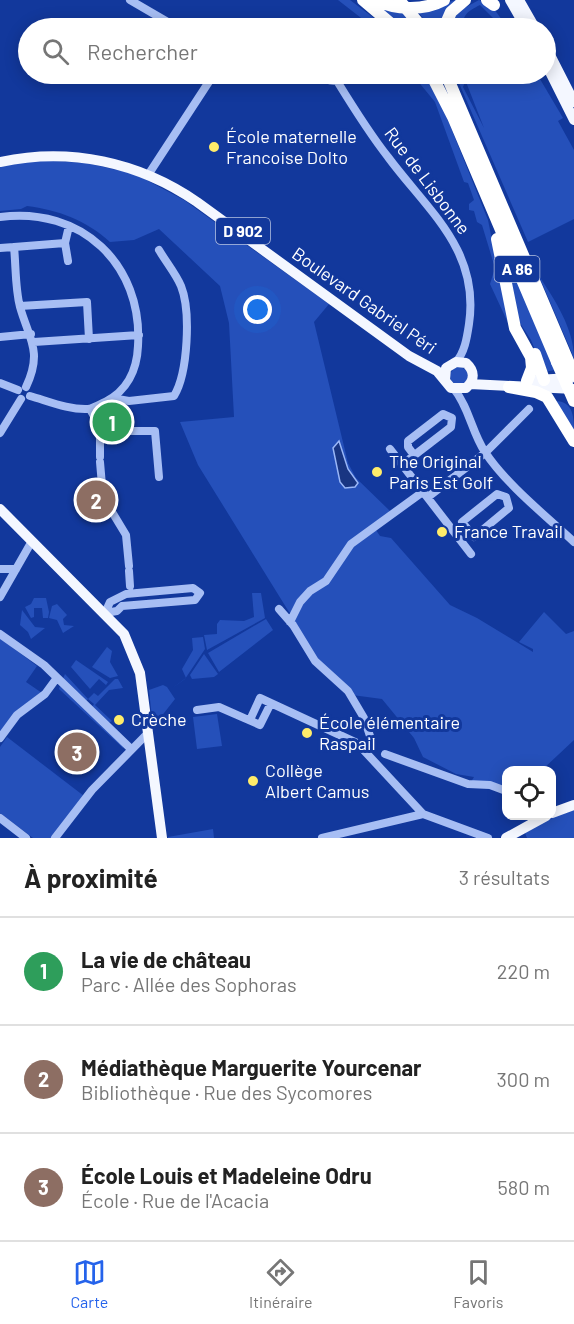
<!DOCTYPE html>
<html lang="fr">
<meta charset="utf-8">
<style>
body{margin:0;font-family:Barlow,sans-serif;background:#f6f6f6;color:#222}
.controls{position:absolute;right:18px;bottom:18px;display:grid;overflow:hidden;border-radius:12px;box-shadow:0 3px 15px #0003}
.controls button{width:54px;height:54px;display:grid;place-items:center;padding:0;border:0;border-bottom:2px solid #e0e0e0;background:#fff;color:#222;font:30px sans-serif}
.you{position:absolute;left:258px;top:310px;width:21px;height:21px;margin:-15px;border:4px solid #fff;border-radius:50%;background:#1a73e8;box-shadow:0 0 0 9px #1a73e833}
.badge{display:grid;place-items:center;width:39px;height:39px;border-radius:50%;background:#2563eb;color:#fff;font-size:20px;font-weight:700}
.pin{position:absolute;translate:-50% -50%;border:3px solid #fff;box-shadow:0 2px 6px #0006}
.list{margin:0;padding:0;list-style:none}
h2{display:flex;justify-content:space-between;align-items:center;height:78px;margin:0;padding:0 24px;font-size:26px}
h2 small{font-size:20px;font-weight:400;color:#767676}
.list li{display:grid;grid-template-columns:39px 1fr auto;gap:18px;align-items:center;box-sizing:border-box;height:108px;padding:0 24px;border-top:2px solid #e0e0e0}
.list b{display:block;font-size:22px;white-space:nowrap}
.list p{margin:0;font-size:20px;white-space:nowrap;color:#767676}
.list em{font-size:20px;font-style:normal;color:#767676}
.icon{flex:none;width:33px;height:33px;fill:none;stroke:currentColor;stroke-width:2;stroke-linecap:round;stroke-linejoin:round}
.map{position:relative;flex:none;width:574px;height:838px;overflow:hidden}
.search{position:absolute;background:#fff;box-shadow:0 3px 15px #0003;left:18px;right:18px;top:18px;height:66px;display:flex;align-items:center;gap:15px;box-sizing:border-box;padding:0 21px;border-radius:33px;color:#767676;font-size:22px}
.sheet{height:402px;background:#fff}
nav{display:flex;justify-content:space-around;align-items:center;box-sizing:border-box;height:84px;border-top:2px solid #e0e0e0;background:#fff;font-size:16px;color:#767676}
nav a{display:grid;justify-items:center;gap:3px}
nav .on{color:#2563eb}
.map>svg:first-child{display:block}
.green{fill:#2550ba;fill-rule:evenodd}
.water{fill:#193582;stroke:#99b6f7;stroke-width:1.5}
.lines{fill:none;stroke-linecap:round;stroke-linejoin:round}
.minor{stroke:#a7bef4;stroke-width:8}
.major{stroke:#f4f7ff;stroke-width:10}
.highway{stroke:#fff;stroke-width:12}
.highway-bridge{stroke:#fff;stroke-width:12}
.poi-dot{fill:#ffec6a;stroke:#12389c;stroke-width:2}
.labels{text-anchor:middle;stroke-width:6;stroke-linejoin:round;paint-order:stroke}
.shield{fill:#12389c;stroke:#b8c3e1;stroke-width:1.5}
.shield-label{font-size:16px;font-weight:bold;fill:#fff}
.poi-label{font-size:18px;fill:#fff;stroke:#12389c;text-anchor:start}
.street-label{font-size:18px;fill:#fff;stroke:#12389c}
</style>
<div class="map">
<svg width="574" height="838" viewBox="0 0 574 838">
<rect width="100%" height="100%" fill="#12389c"/>
<path class="green" d="M338,0H350L387,28H374Z
M456,0L441,28H429L418,11Z
M479,0L492,6L502,20L501,26L480,5C468,11 463,14 462,28H448L457,12Z
M376,6L403,12L417,28H401Z
M412,74H426L439,98L488,220L509,325L490,284L495,268L482,225L477,222L474,211L469,210V204L474,200L468,183L464,182L435,102Z
M455,74H537L563,118L558,121L574,150V219L528,242ZM465,82H466L484,128L463,87Z
M37,160L86,163L135,174L184,200L329,304L314,322L348,463L356,478L390,511L374,527L380,536L391,538L450,605L477,618L533,652V649L519,642L544,612L566,634L574,631V740L542,770H506V789L471,782L474,777L456,774L423,757L414,738L382,699L352,695L324,669L294,622V615L289,612L198,465L180,422L234,417L229,323L220,286L159,229L134,240L110,242C86,220 58,210 27,206L21,209L0,211V166Z
M504,249L555,370L544,372L531,340L518,320Z
M539,276C555,300 574,329 574,358Z
M450 376a9 9 0 1 1 18 0a9 9 0 1 1-18 0Z
M555,401C574,401 574,418 574,434Z
M252,593H261L265,618L207,650L204,635L217,634V624L220,620L244,621L254,617Z
M34,598H46L49,612L48,618H43L42,608H34V617L31,618L25,607L31,604Z
M57,604L67,615L63,619L64,625L74,626L63,633L57,620L49,618L52,606Z
M22,610L35,627L45,628L31,639L28,632L20,625Z
M266,619L273,630L219,672L208,653Z
M203,637L205,649L185,679L171,689L186,678L182,669L193,650L192,638Z
M0,638L37,666L26,682L42,693L0,735Z
M107,647L112,651L110,662L118,676L110,678L92,667Z
M204,654L218,674L214,677L192,679L190,675Z
M76,660L108,682L106,685L99,679L90,689L71,667Z
M65,674L88,699L94,693L98,696L115,679H118L123,688L109,690L95,705L112,721L107,724L91,708L94,704L88,699L85,702L62,681Z
M163,685L167,687L175,699L153,727L149,690Z
M60,686L123,743V748L59,689Z
M217,714L222,746L197,749L193,717Z
M7,737L84,796L52,838H33L0,813V747Z
M574,805V838H527L525,833L546,816Z
M213,829L214,838H168V837Z"/>
<path class="water" d="M339,441L348,469L358,483L355,487L345,488L340,482L333,448Z"/>
<g class="lines">
<path class="minor" d="M130,0L178,28
M320,74C328,83 339,83 346,74
M337,81C353,107 369,133 388,157C428,211 480,250 469,324C467,337 465,352 456,362
M150,172L214,74
M0,217C81,206 143,264 138,346C137,370 127,391 105,402C100,404 94,408 88,409C69,410 48,401 30,396
M65,243L68,261
M0,248L14,247
M20,306L87,302L89,339
M0,337L31,334
M34,342L139,335
M0,383L18,390
M26,387C43,351 29,339 20,307C15,288 16,266 14,247L65,243L69,226
M454,389C469,407 472,433 485,452C505,483 546,516 574,542
M112,398L129,401L174,396C188,373 191,311 181,286C176,274 166,262 159,250
M90,409L100,427L106,431H155L159,477
M0,433L21,399
M390,449L471,554
M100,457V427
M100,462L103,497L126,535L129,566
M403,464L451,427L452,418L443,414L408,441V447L414,455
M497,494L506,497L509,508L474,537L462,522Z
M428,497L485,453L529,409
M0,569H16
M129,571L130,586
M193,588L200,593L195,600L122,606L117,611L105,613L110,602L126,594Z
M0,597L32,541
M279,609L293,625L315,661L348,691L364,718L372,742L366,752
M290,622L300,602L310,591L326,581L351,544L424,491
M0,634L44,665L131,749
M197,710L219,707L260,725L271,703
M250,720L260,698L357,743L423,814L488,838
M0,738L17,715L45,694L56,679
M385,754L468,784L490,785L506,791
M0,818L26,838
M55,838L92,790L148,733
M322,838L423,814"/>
<path class="major" d="M510,0L526,28
M519,0L535,28
M546,47L574,102
M546,64L574,120
M0,162C70,147 139,162 197,202L409,356L437,371L451,388H466C475,380 475,371 466,363L456,362L446,368L445,380
M536,380L571,378
M470,384L574,389
M0,509L124,634L140,673L162,838
M552,813L574,805
M506,838L546,816"/>
<path class="highway" d="M363,0L396,28
M375,0C395,10 424,11 444,0
M487,0L494,5
M444,28L451,12L465,0
M431,74L453,117L557,362
M446,74L574,375
M497,239L515,328L531,357L532,368L527,381
M535,354L544,380
M509,387L536,392L547,397L574,441"/>
<path class="highway-bridge" d="M399,0L420,25
M557,362L574,401"/>
</g>
<g class="poi-dot">
<circle cx="214" cy="147" r="6"/>
<circle cx="377" cy="472" r="6"/>
<circle cx="442" cy="532" r="6"/>
<circle cx="119" cy="720" r="6"/>
<circle cx="307" cy="733" r="6"/>
<circle cx="253" cy="781" r="6"/>
</g>
<g class="labels">
<g class="shield">
<rect x="216" y="218" width="54" height="26" rx="4.5"/>
<rect x="494.5" y="256" width="45" height="26" rx="4.5"/>
</g>
<g class="shield-label">
<text x="243" y="237">D 902</text>
<text x="517" y="275">A 86</text>
</g>
<g class="poi-label">
<text x="226" y="143">École maternelle<tspan x="226" dy="21">Francoise Dolto</tspan></text>
<text x="389" y="468">The Original<tspan x="389" dy="21">Paris Est Golf</tspan></text>
<text x="454" y="538">France Travail</text>
<text x="131" y="726">Crèche</text>
<text x="319" y="729">École élémentaire<tspan x="319" dy="21">Raspail</tspan></text>
<text x="265" y="777">Collège<tspan x="265" dy="21">Albert Camus</tspan></text>
</g>
<g class="street-label">
<text transform="translate(427 181) rotate(53)" y="6">Rue de Lisbonne</text>
<text transform="translate(364 301) rotate(35)" y="6">Boulevard Gabriel Péri</text>
</g>
</g>
</svg>
<div class="controls">
<button><svg class="icon" aria-label="locate" viewBox="0 0 24 24"><circle cx="12" cy="12" r="6"/><path d="M12 2v4M12 18v4M2 12h4M18 12h4"/></svg></button>
</div>
<div class="you"></div>
<div class="pin badge" style="left:112px;top:422px;background:#2e9e5b">1</div>
<div class="pin badge" style="left:96px;top:500px;background:#8d6e63">2</div>
<div class="pin badge" style="left:77px;top:752px;background:#8d6e63">3</div>
<div class="search"><svg class="icon" aria-label="search" viewBox="0 0 24 24"><circle cx="10" cy="10" r="6"/><path d="M15 15l6 6"/></svg>Rechercher</div>
</div>
<section class="sheet">
<h2>À proximité<small>3 résultats</small></h2>
<ul class="list">
<li><span class="badge" style="background:#2e9e5b">1</span><div><b>La vie de château</b><p>Parc · Allée des Sophoras</p></div><em>220 m</em></li>
<li><span class="badge" style="background:#8d6e63">2</span><div><b>Médiathèque Marguerite Yourcenar</b><p>Bibliothèque · Rue des Sycomores</p></div><em>300 m</em></li>
<li><span class="badge" style="background:#8d6e63">3</span><div><b>École Louis et Madeleine Odru</b><p>École · Rue de l'Acacia</p></div><em>580 m</em></li>
</ul>
</section>
<nav>
<a class="on"><svg class="icon" aria-label="map" viewBox="0 0 24 24"><path d="M3 6l6-2 6 2 6-2v14l-6 2-6-2-6 2zM9 4v14M15 6v14"/></svg>Carte</a>
<a><svg class="icon" aria-label="directions" viewBox="0 0 24 24"><path d="M12 3l9 9-9 9-9-9zM9 14v-3h6M13 9l2 2-2 2"/></svg>Itinéraire</a>
<a><svg class="icon" aria-label="saved" viewBox="0 0 24 24"><path d="M7 4h10v16l-5-4-5 4z"/></svg>Favoris</a>
</nav>
